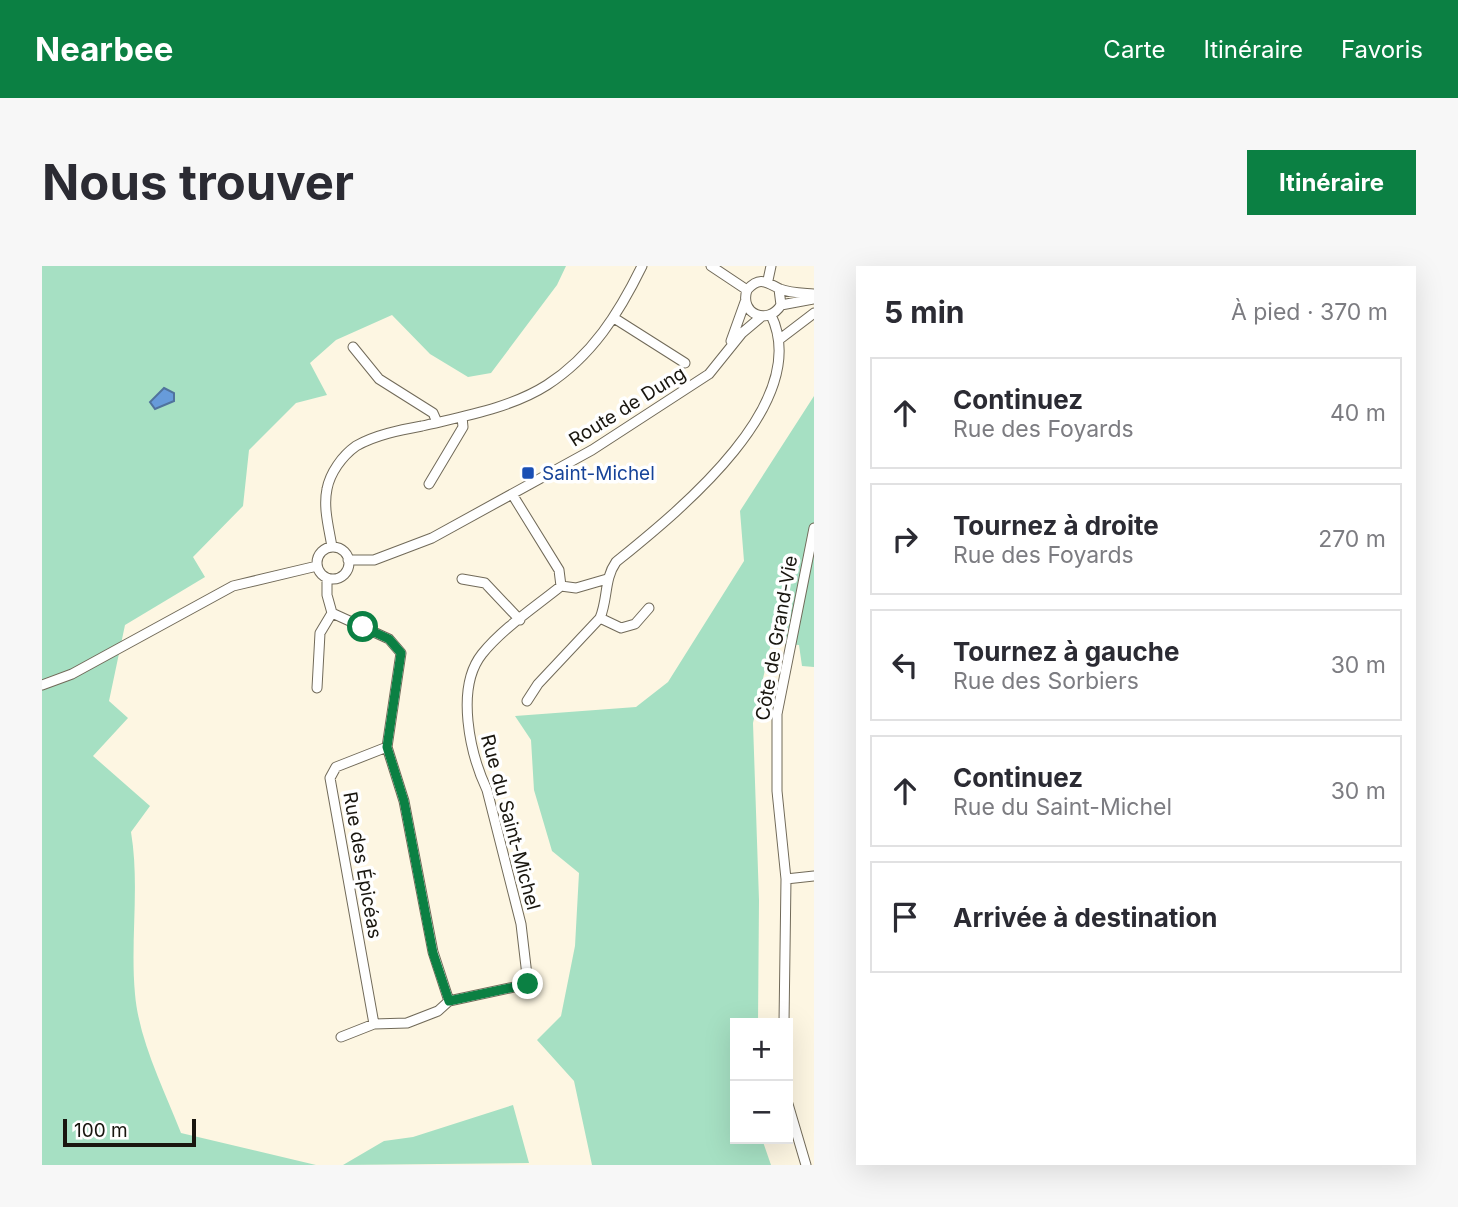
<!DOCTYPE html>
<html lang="fr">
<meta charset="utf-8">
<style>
body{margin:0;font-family:Inter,sans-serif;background:#f7f7f7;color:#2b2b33}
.controls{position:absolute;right:21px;bottom:21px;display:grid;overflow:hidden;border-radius:0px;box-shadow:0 7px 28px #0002}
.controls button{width:63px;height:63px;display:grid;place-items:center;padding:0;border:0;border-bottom:2px solid #e1e1e2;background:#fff;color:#2b2b33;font:35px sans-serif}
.scale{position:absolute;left:21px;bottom:18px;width:133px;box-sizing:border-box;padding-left:7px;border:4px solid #19160f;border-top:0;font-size:19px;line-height:24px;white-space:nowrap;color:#19160f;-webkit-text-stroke:5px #fff;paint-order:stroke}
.stop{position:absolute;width:21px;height:21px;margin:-16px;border:5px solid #0b8043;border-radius:50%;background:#fff}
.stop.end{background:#0b8043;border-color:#fff;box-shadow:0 2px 7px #0008}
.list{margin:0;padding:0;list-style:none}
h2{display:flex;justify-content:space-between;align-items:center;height:91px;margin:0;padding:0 28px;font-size:30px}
h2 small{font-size:23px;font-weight:400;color:#7c7c81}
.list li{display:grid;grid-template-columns:46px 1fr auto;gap:21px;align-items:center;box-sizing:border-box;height:112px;margin:0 14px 14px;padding:0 14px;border:2px solid #e1e1e2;border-radius:0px}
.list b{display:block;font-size:26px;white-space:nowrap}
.list p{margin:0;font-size:23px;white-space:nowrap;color:#7c7c81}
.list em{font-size:23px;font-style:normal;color:#7c7c81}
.icon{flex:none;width:38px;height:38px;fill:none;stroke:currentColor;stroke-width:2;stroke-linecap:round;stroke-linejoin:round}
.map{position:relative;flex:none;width:772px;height:899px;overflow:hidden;border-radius:0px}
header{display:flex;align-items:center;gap:42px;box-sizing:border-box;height:98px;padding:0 35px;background:#0b8043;color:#fff}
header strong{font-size:33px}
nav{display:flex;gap:38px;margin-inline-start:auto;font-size:24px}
.intro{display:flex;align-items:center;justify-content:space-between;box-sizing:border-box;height:168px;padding:0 42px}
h1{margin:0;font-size:49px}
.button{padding:18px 32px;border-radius:0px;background:#0b8043;color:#fff;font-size:24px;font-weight:700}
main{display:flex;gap:42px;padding:0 42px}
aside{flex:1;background:#fff;border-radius:0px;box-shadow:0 7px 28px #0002}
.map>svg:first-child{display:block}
.green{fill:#a6e0c3}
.water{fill:#679bda;stroke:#50739d;stroke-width:2}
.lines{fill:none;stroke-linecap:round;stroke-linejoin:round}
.minor-casing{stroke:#716a59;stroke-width:11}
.minor{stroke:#fff;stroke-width:9}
.route{stroke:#0b8043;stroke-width:9}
.transit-dot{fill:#1a4fb4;stroke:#fff;stroke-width:2.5}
.labels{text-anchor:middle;stroke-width:7;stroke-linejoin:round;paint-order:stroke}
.street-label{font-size:19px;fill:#19160f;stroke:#fff}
.transit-label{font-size:19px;fill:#164399;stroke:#fff;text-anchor:start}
</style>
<header>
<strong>Nearbee</strong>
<nav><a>Carte</a><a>Itinéraire</a><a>Favoris</a></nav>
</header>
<div class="intro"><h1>Nous trouver</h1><a class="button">Itinéraire</a></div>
<main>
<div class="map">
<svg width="772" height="899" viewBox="0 0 772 899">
<rect width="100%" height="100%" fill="#fdf6e2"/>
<path class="green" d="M0,0H524L515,19L449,107L426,111L388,88L350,49L294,74L268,97L285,129L254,137L207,184L201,240L151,291L163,311L83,359L67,435L86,452L51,490L108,540L89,566C98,620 88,674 93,728C97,775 122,823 139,867L274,899H0Z
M772,130V401L760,400L757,379L729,377L711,457L717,634L716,757H693V873H720L729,899H550L532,815L495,774L519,750L533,680L537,607L510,585L492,524L489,474L473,450L594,441L626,416L702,295L698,245Z
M471,839L487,897L301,899L342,875L371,871Z"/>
<path class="water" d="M122,122L132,127V135L113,143L108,136Z"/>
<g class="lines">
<defs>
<path id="minor" d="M669,0L705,24
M726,14L729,0
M737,23L739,39C726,60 697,48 705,24C718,9 725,17 738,23C748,27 761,27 772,28
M739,39L772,33
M572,52L643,97
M738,73L772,47
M689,75L703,36
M311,81L337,113L391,147L395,156
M387,218L421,161L420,151
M470,228L517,304L519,320
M290,281C287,262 281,242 285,223C288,207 300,190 314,180C333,169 358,164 380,160C422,150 469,142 505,119C550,90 577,47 600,0
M275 297a16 16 0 1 1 32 0a16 16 0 1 1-32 0Z
M306,294H332L390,272L550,184L667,108L700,67L719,51
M285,312V329L290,347L347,373L359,387L345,481L362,535L391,686L407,735
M420,313L443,317L478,354
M558,352L579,362L593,358L607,342
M0,419L30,408L191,320L275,300
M275,422L278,367L290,347
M485,435L496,418L558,352C566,333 562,313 574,296C633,248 772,138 729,49
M744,613L772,610
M742,757L744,613L735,525V448L772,262
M332,758L288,512L294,501L345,481
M299,771L332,758L365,757L396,745L407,735L486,718L479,658L445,524C428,488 413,422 440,388C461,362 493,341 519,320L534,322L565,313
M746,838L764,899"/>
</defs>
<use href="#minor" class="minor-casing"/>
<use href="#minor" class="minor"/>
</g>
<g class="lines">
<path class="route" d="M321,361L347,373L359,387L345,481L362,535L391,687L407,735L486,718"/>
</g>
<rect class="transit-dot" x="479" y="200" width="14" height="14" rx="3.5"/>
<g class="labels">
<g class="street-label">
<text transform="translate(585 140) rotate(-32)" y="7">Route de Dung</text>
<text transform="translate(734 372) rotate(-80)" y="7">Côte de Grand-Vie</text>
<text transform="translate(469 556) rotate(75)" y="7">Rue du Saint-Michel</text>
<text transform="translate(321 599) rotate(80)" y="7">Rue des Épicéas</text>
</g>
<g class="transit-label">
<text x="500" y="214">Saint-Michel</text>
</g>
</g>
</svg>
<div class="controls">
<button>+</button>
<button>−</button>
</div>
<div class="scale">100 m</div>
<div class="stop" style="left:321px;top:361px"></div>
<div class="stop end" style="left:486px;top:718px"></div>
</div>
<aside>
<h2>5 min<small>À pied · 370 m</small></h2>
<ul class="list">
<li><svg class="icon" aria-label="ahead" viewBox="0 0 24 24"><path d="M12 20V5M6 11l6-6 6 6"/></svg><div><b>Continuez</b><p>Rue des Foyards</p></div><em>40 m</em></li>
<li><svg class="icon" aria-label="right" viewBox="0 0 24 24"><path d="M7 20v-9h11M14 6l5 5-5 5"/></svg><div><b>Tournez à droite</b><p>Rue des Foyards</p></div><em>270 m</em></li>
<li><svg class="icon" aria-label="left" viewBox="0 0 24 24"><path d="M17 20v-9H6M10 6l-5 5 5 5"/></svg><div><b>Tournez à gauche</b><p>Rue des Sorbiers</p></div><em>30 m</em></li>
<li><svg class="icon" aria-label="ahead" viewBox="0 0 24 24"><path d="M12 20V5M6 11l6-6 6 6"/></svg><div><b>Continuez</b><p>Rue du Saint-Michel</p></div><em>30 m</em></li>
<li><svg class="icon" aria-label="arrive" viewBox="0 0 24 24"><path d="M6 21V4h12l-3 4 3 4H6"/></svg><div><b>Arrivée à destination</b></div></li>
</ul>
</aside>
</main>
